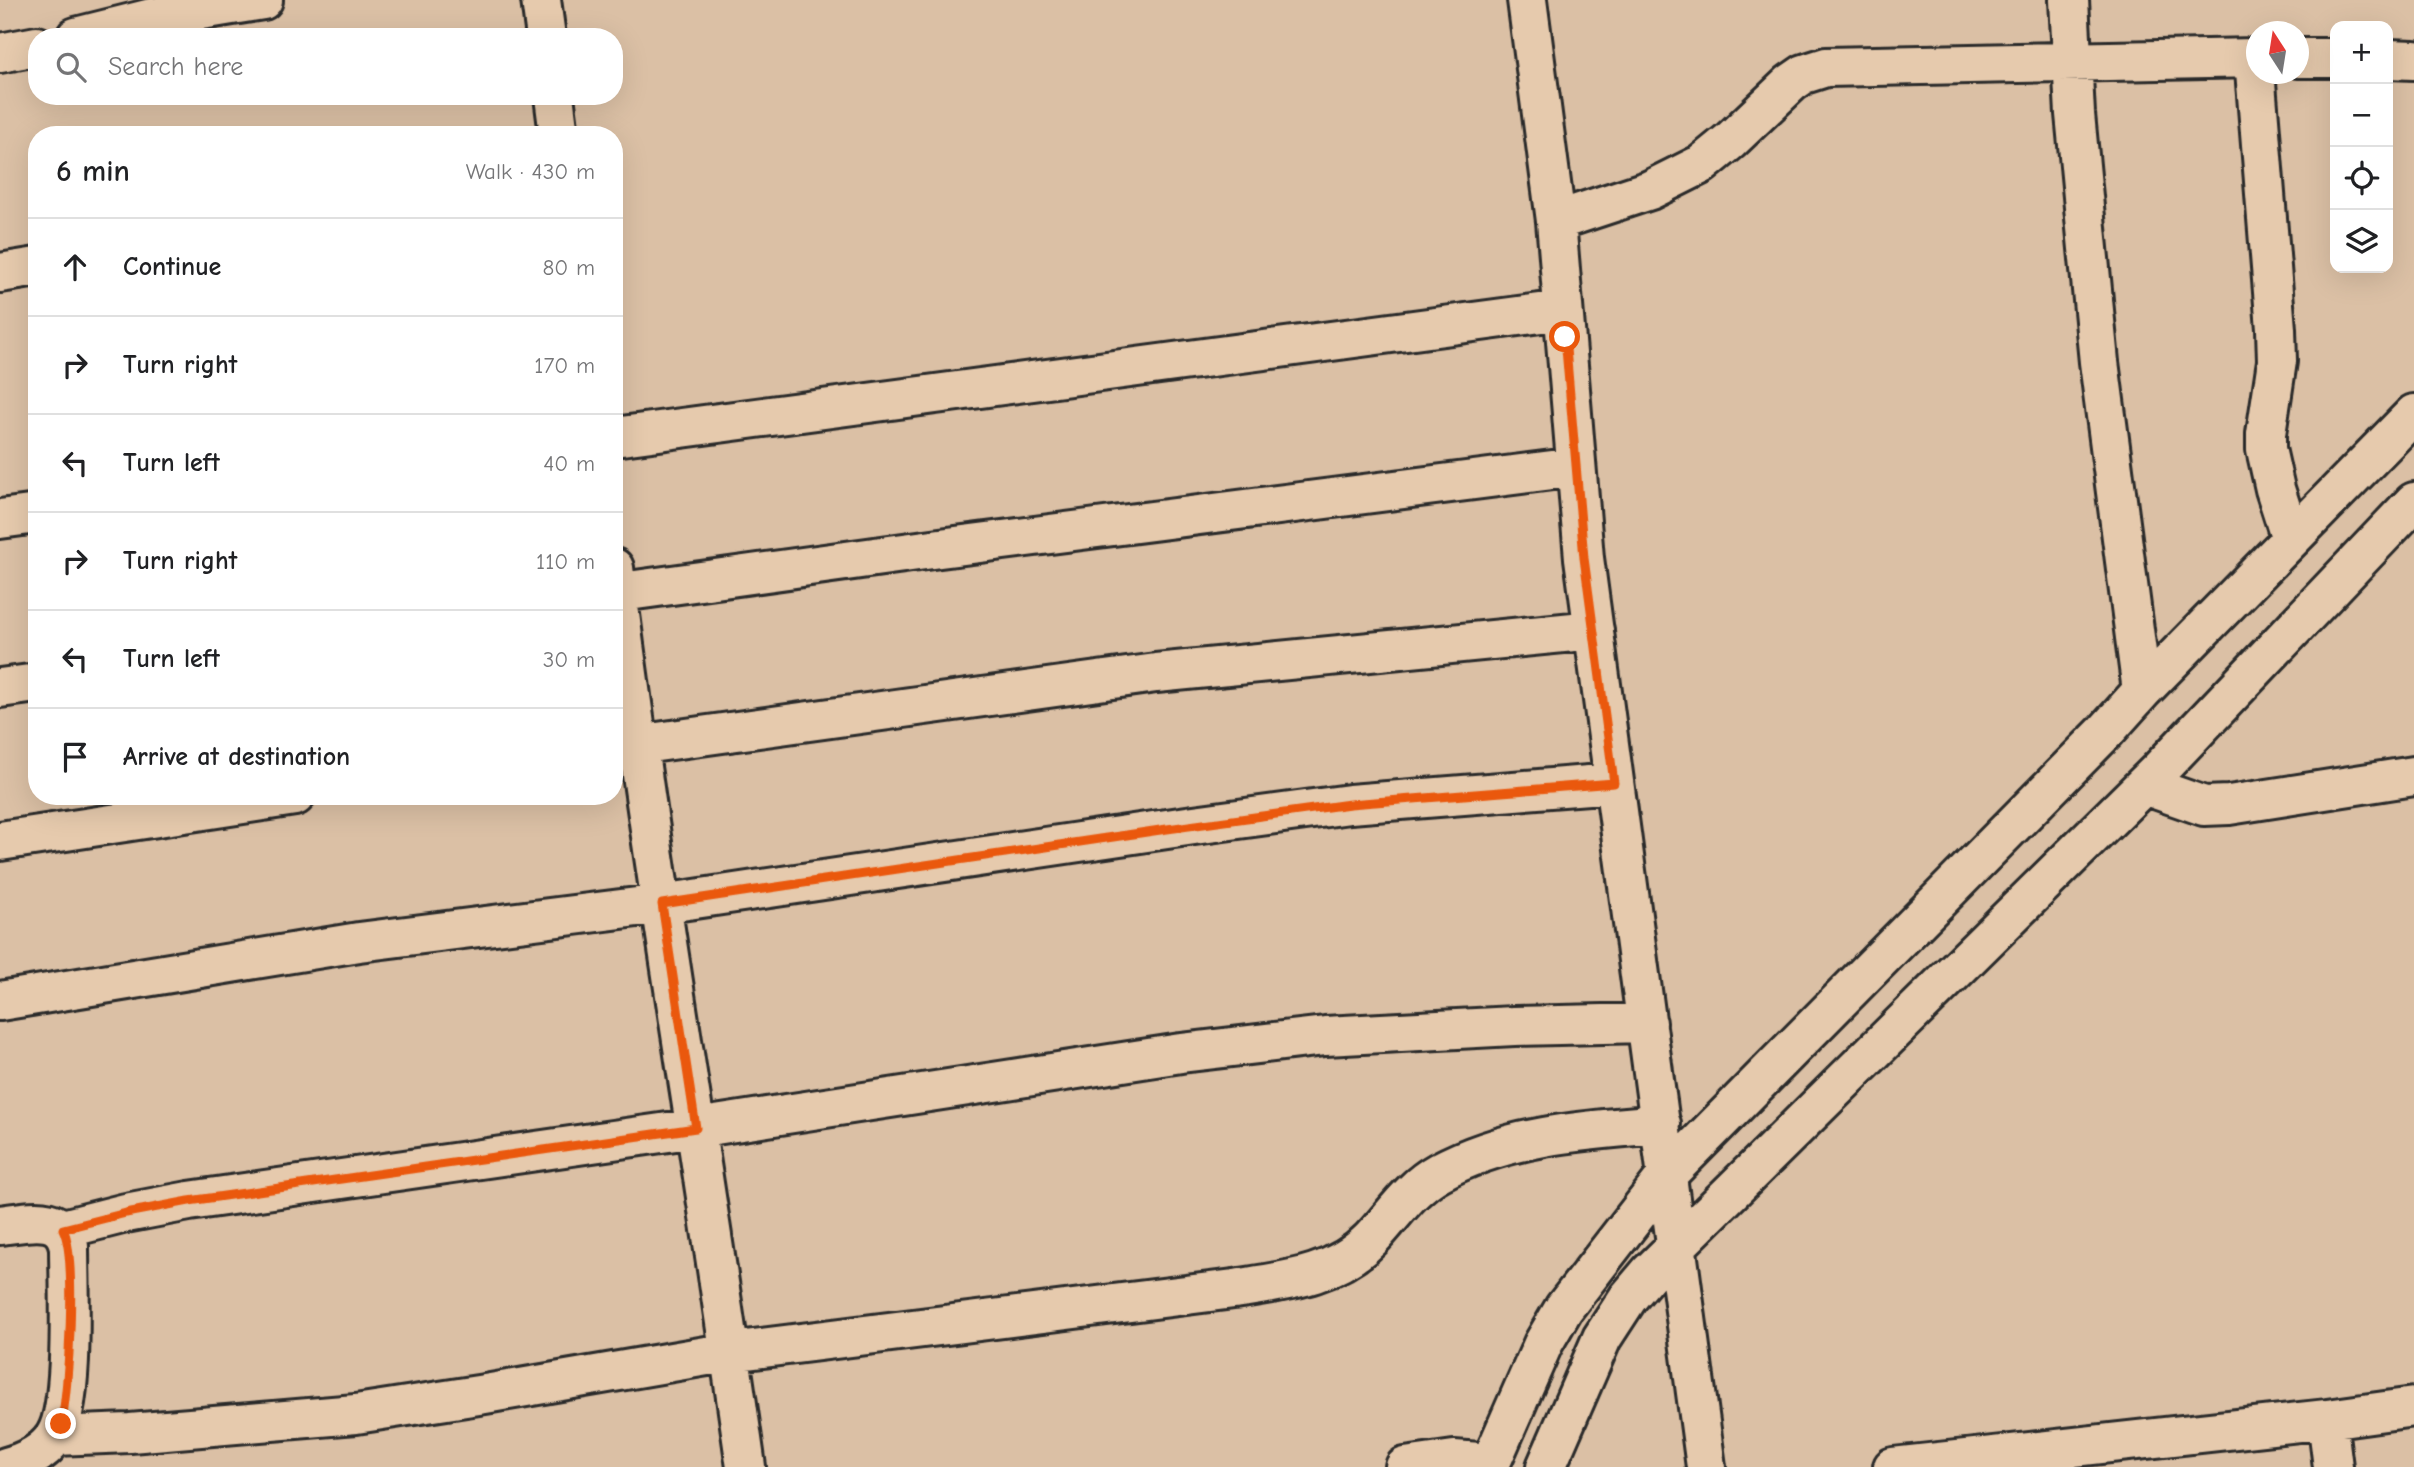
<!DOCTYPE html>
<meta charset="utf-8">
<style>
body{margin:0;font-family:"Comic Neue",sans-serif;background:#f2f2f2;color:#202124}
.controls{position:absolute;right:21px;top:21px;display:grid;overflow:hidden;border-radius:14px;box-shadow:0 7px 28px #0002}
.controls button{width:63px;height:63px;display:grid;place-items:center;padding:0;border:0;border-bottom:2px solid #e0e0e0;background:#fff;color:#202124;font:35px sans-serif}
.compass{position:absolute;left:2246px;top:21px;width:63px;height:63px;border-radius:50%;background:#fff;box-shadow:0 7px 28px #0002;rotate:348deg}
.stop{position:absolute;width:21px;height:21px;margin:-16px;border:5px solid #ea580c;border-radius:50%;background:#fff}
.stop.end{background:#ea580c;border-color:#fff;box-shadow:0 2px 7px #0008}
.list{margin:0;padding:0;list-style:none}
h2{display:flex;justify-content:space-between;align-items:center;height:91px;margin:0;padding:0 28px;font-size:30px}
h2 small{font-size:23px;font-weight:400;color:#757577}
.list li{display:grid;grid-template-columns:46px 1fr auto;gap:21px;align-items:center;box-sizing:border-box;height:98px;padding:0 28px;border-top:2px solid #e0e0e0}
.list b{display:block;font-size:26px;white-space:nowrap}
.list em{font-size:23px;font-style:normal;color:#757577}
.icon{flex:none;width:38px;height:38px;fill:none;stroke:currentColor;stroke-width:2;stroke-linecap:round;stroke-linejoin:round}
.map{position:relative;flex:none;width:2414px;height:1467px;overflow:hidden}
.search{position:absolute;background:#fff;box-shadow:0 7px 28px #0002;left:28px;top:28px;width:595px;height:77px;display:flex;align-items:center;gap:18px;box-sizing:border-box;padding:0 24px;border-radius:28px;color:#757577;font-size:26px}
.panel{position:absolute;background:#fff;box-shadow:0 7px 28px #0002;left:28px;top:126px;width:595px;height:679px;border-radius:28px}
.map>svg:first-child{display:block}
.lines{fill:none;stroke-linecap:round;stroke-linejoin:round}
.minor-casing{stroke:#2b2b2b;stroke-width:44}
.minor{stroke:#e6caad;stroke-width:38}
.route{stroke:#ea580c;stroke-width:9}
</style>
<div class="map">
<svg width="2414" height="1467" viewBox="0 0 2414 1467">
<rect width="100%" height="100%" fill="#dbc0a5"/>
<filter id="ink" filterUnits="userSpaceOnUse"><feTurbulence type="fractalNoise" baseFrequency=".0143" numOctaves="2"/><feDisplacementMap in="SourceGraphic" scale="14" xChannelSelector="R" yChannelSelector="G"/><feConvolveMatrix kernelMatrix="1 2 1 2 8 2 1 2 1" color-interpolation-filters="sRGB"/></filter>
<g filter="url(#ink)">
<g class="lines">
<defs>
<path id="minor" d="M541,0L546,37
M1527,0L1556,221L1584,558L1706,1467
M2069,0L2075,114L2099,362L2142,691
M76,37L152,18L263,0
M0,53L37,46
M2254,58L2276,329L2277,361L2266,434V449L2275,489L2291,539
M2298,58H2335
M2388,59L2414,60
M554,96L559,135
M1556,221L1650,190L1702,164L1730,141L1791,83L1804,74L1826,67L2256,58
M0,273L37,267
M614,437L1563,310
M0,519L37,514
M614,568C652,869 704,1167 746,1467
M614,593L940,548L1576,467
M0,688L37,683
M614,748L1156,673L1594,630
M2144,785L2204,806L2229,805L2414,776
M0,841L295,796
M0,1001L359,942L661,904L1194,825L1350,804L1614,783
M0,1225C28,1222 62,1211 69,1247C69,1288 75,1404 55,1436C44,1453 25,1462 6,1467
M63,1229L126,1213L189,1201L696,1128L1181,1053L1325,1036L1514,1026L1647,1023
M2327,1419L2333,1467
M55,1436L130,1433L356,1414L485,1394L730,1352L1234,1289C1284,1281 1334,1277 1371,1239C1393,1216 1410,1188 1439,1172C1507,1135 1585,1130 1661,1124
M1405,1467L1454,1460L1491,1463
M1489,1467L1543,1344L1564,1308L1668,1174L2106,731L2142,691L2414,414
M1546,1467L1602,1338L1628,1298L1650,1272L2158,771L2414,502
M1893,1467L2327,1419L2414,1407"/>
</defs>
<use href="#minor" class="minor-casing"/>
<use href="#minor" class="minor"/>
</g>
</g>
<g class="lines" filter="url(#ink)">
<path class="route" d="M61,1424C69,1392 77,1255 63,1229L126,1213L189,1201L696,1128L662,904L1167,829L1350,804L1614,783L1584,558L1565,337"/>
</g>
</svg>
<div class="controls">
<button>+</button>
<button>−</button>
<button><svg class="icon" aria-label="locate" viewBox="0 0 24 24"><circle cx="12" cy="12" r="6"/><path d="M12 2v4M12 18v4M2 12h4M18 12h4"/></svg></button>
<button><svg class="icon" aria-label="layers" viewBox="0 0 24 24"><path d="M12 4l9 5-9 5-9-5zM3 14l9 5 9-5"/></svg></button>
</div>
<svg class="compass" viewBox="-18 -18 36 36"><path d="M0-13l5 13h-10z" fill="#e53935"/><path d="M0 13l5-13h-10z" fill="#757577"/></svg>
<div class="stop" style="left:1565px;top:337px"></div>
<div class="stop end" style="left:61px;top:1424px"></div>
<div class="search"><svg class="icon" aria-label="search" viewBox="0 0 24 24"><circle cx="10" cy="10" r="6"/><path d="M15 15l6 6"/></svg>Search here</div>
<section class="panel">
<h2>6 min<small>Walk · 430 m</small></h2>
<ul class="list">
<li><svg class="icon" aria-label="ahead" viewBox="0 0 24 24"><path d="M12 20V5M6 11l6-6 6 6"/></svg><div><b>Continue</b></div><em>80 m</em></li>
<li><svg class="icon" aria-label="right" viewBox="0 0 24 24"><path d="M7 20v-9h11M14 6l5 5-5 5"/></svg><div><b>Turn right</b></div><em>170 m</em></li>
<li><svg class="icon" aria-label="left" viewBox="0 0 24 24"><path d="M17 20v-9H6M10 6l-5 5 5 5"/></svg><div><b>Turn left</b></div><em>40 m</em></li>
<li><svg class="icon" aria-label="right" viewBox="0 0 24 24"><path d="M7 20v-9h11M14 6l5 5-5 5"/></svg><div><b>Turn right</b></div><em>110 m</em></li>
<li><svg class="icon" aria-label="left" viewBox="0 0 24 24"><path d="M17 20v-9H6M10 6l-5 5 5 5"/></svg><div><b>Turn left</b></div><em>30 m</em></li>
<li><svg class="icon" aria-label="arrive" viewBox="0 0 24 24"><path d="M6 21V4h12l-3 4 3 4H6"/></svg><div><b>Arrive at destination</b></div></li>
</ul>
</section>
</div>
